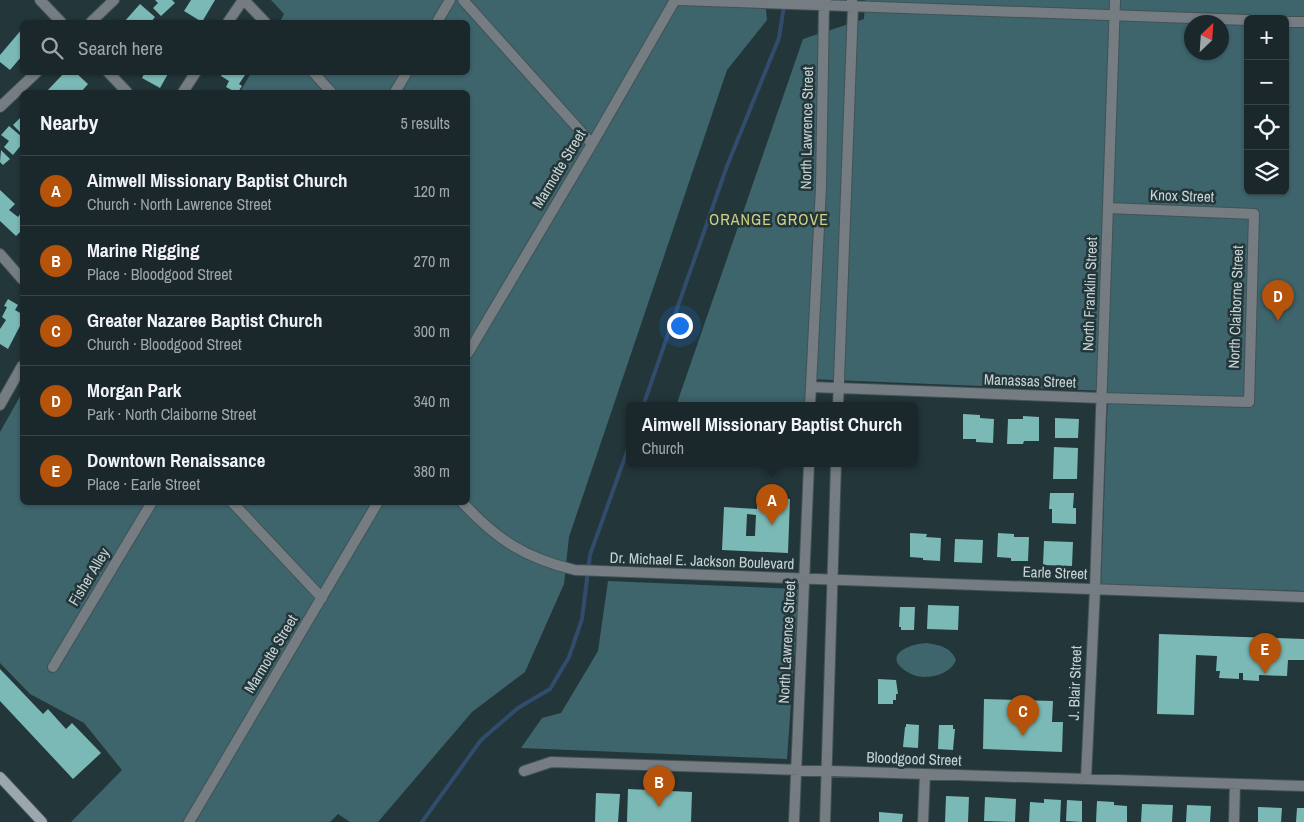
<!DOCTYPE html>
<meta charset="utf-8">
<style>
body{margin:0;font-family:"Archivo Narrow",sans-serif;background:#233034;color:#f1f3f6}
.controls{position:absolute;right:15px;top:15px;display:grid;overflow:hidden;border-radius:8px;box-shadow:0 1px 4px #0004}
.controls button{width:45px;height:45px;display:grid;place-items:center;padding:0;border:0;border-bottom:1px solid #384448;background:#1a282c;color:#f1f3f6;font:25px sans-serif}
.compass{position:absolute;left:1184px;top:15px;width:45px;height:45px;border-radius:50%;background:#1a282c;box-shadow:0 1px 4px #0004;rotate:25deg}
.you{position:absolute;left:679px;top:325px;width:18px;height:18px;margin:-12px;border:4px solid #fff;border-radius:50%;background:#1a73e8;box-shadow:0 0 0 8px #1a73e833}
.badge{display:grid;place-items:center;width:32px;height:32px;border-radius:50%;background:#b45309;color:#fff;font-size:16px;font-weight:700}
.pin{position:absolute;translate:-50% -41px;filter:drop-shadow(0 1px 2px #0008)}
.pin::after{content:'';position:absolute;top:26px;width:18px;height:15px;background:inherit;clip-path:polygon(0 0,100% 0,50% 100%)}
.popup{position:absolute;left:626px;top:402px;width:292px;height:65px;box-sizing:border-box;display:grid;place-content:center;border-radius:8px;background:#1a282c;filter:drop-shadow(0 1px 4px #0005);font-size:16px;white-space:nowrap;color:#9fa6a9}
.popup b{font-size:19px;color:#f1f3f6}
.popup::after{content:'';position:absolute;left:50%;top:100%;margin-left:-10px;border:10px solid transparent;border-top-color:#1a282c}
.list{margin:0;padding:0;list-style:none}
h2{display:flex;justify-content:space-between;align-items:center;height:65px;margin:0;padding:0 20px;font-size:21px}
h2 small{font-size:16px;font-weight:400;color:#9fa6a9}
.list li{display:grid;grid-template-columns:32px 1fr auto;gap:15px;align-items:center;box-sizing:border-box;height:70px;padding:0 20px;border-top:1px solid #384448}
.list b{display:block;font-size:19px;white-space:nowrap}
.list p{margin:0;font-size:16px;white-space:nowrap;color:#9fa6a9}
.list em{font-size:16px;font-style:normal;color:#9fa6a9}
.icon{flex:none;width:28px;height:28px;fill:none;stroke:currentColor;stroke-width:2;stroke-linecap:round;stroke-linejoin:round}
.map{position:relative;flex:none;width:1304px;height:822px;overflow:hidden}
.search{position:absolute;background:#1a282c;box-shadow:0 1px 4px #0004;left:20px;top:20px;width:450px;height:55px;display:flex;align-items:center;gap:12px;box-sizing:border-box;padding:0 18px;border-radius:8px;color:#9fa6a9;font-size:19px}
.panel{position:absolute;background:#1a282c;box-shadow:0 1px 4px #0004;left:20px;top:90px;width:450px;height:415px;border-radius:8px}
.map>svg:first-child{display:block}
.green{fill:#3e646c;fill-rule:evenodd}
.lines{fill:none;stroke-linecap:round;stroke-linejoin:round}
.stream{stroke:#314c6c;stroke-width:4}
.building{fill:#7bb9b6;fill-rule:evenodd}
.street-casing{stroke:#415256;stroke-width:12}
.secondary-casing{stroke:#415256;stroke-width:12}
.street{stroke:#757d82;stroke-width:10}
.secondary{stroke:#9aa7ae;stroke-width:10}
.labels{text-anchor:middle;stroke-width:5;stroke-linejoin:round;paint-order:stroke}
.street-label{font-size:15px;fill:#c8d4d6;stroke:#23363a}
.neighbourhood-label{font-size:16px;letter-spacing:1px;fill:#d1d183;stroke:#23363a}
</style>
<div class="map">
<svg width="1304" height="822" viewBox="0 0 1304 822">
<rect width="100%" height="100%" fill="#23363a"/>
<path class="green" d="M271,0H765L767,20L727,70L569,537L564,584L525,672L472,712L378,822H350L338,814L330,822H71L122,770L84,723L30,694L0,663V432L22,393V502H468V92H240L251,73L468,72V22H280L284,14Z
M865,0H1304V591L1101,584L1108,391L808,379L806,406H676L803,39L864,19ZM1248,19H1285V191H1248ZM1192,22H1222V52H1192Z
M608,581L799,589L787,759L521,748L542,718L561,713L598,651Z
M927,643C939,645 951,647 956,660C951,675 925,681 911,674C880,658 905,644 927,643Z"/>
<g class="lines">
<path class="stream" d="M643,406L727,166L779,38L784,6
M422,822L481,740L518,708L550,689L569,657L582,619L590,555L630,443"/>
</g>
<path class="building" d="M155,0H172L175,3L161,16L153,8L158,3Z
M191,0H215L202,22L184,11Z
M140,4L155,17L151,22H124Z
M22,29V56L10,70L0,62V55Z
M65,72H75L88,84L81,92H71L68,90L67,92H46Z
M145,72H169L160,88L142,78Z
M223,72H247L239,84L242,86L238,92H235L226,87L229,81L221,76Z
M22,116V134L13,125Z
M9,126L22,137V144L13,155L4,147L9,141L1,135Z
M1,150L10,159L3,165L0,162Z
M0,190L15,204L9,210L18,217L22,212V230L16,236L0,221Z
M8,299L18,305L15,310L22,314V322L8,349L0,344V329L6,320L2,317L7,307L4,306Z
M963,414L980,415V418L994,419L993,443L976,442V439H963Z
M1023,416L1039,417V441H1024L1023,444H1007L1008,419H1023Z
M1055,418L1079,419L1078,438H1055Z
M1054,447L1078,448L1077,479H1053Z
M1050,493H1074L1073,508H1076V524L1052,523V509H1049Z
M757,497L790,499L788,553L722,550L724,507L757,509ZM747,514L756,515L755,536H746Z
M910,533L927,534L926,537L941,538L940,561L923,560V558L910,557Z
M998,533L1014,534V537H1029L1028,561H1011V558L997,557Z
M955,539L983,540L982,563L954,562Z
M1044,541L1073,542L1072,566L1043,565Z
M928,605L959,606L958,630L927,629Z
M900,607H915L914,630H901V627H899Z
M1159,634L1304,639V660H1288L1287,676L1259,675V681L1243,680V673H1239V679L1219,678L1220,671H1216L1217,656L1196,655L1194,715L1157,714Z
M0,669L43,714L48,709L66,729L72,723L101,753L73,779L0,701Z
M878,679L896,680L898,694H896V700H893V704H878Z
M984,699L1053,701L1052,722H1063L1062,752L983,749Z
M906,724L919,725L918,748L903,747L905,727H906Z
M939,725H953V729H955L953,750L938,749Z
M628,789L692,792L691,822H627Z
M596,793L620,794L618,822H595Z
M946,796L969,797L968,822H945Z
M985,797L1016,799L1015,822L984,821Z
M1044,799L1061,800L1060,822H1029L1030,802L1044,803Z
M1067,800L1082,801V822L1066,821Z
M1097,801L1114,802V805L1127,806V822H1096Z
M1142,804L1173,805L1172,822H1141Z
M1187,805L1211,806L1210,822H1186Z
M1258,807L1282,808L1281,822H1258Z
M1297,808H1304V822H1296Z
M879,812L903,814L902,822H879Z"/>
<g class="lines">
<defs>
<path id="street" d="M40,0L61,22
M244,0L265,22
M463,0L592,144
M679,0L1248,20
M91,22L114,0
M228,22L243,0
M437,22L450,0
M1285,22H1304
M108,72L127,92
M313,72L331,92
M183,92L196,72
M395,92L407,72
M0,107L37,72
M0,254L22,279
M468,353L592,144L675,0
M811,387L1101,398L1249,402L1254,214L1108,208
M0,405L22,366
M810,406L821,187L824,5L826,1
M838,406L853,6L852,1
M232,502L322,598
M462,502C497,540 525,558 575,570L1304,597
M53,667L152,502
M524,771L551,762L1304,786
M1086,779L1095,589L1115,0
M189,822L378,502
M794,822L809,464
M825,822L836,464
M923,822L925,774
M1234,822L1235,784"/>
<path id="secondary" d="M0,777L42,822"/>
</defs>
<use href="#street" class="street-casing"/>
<use href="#secondary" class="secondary-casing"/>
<use href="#street" class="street"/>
<use href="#secondary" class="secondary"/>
</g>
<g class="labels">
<g class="street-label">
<text transform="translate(807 128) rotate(-89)" y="5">North Lawrence Street</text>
<text transform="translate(559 169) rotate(-59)" y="5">Marmotte Street</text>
<text transform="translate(1182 196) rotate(2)" y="5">Knox Street</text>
<text transform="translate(1090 294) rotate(-88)" y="5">North Franklin Street</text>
<text transform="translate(1236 307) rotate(-88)" y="5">North Claiborne Street</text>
<text transform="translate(1030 381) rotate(2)" y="5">Manassas Street</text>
<text transform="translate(702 561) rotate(2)" y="5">Dr. Michael E. Jackson Boulevard</text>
<text transform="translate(1055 573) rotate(2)" y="5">Earle Street</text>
<text transform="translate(89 577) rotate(-59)" y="5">Fisher Alley</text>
<text transform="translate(787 642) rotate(-87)" y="5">North Lawrence Street</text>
<text transform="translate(271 654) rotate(-59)" y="5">Marmotte Street</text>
<text transform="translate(1075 683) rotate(-88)" y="5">J. Blair Street</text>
<text transform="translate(914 759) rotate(2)" y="5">Bloodgood Street</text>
</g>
<g class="neighbourhood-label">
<text x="769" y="225">ORANGE GROVE</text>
</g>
</g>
</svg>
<div class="controls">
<button>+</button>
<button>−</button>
<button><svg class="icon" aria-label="locate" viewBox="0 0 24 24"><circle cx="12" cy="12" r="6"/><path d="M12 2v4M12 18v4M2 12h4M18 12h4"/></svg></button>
<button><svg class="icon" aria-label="layers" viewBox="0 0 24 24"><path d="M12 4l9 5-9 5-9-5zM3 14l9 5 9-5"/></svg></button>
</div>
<svg class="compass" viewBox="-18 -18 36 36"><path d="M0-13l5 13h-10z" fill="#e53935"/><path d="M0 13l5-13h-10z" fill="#9fa6a9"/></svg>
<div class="you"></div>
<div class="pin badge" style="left:772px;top:525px">A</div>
<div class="popup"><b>Aimwell Missionary Baptist Church</b>Church</div>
<div class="pin badge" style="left:659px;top:807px">B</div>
<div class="pin badge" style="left:1023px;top:736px">C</div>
<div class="pin badge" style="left:1278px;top:321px">D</div>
<div class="pin badge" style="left:1265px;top:674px">E</div>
<div class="search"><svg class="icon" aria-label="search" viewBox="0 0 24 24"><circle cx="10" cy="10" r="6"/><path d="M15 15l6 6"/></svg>Search here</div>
<section class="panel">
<h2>Nearby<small>5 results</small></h2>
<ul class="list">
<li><span class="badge">A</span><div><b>Aimwell Missionary Baptist Church</b><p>Church · North Lawrence Street</p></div><em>120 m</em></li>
<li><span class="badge">B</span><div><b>Marine Rigging</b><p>Place · Bloodgood Street</p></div><em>270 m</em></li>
<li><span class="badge">C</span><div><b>Greater Nazaree Baptist Church</b><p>Church · Bloodgood Street</p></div><em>300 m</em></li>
<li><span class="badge">D</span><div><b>Morgan Park</b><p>Park · North Claiborne Street</p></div><em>340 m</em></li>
<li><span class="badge">E</span><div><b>Downtown Renaissance</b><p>Place · Earle Street</p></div><em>380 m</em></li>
</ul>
</section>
</div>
